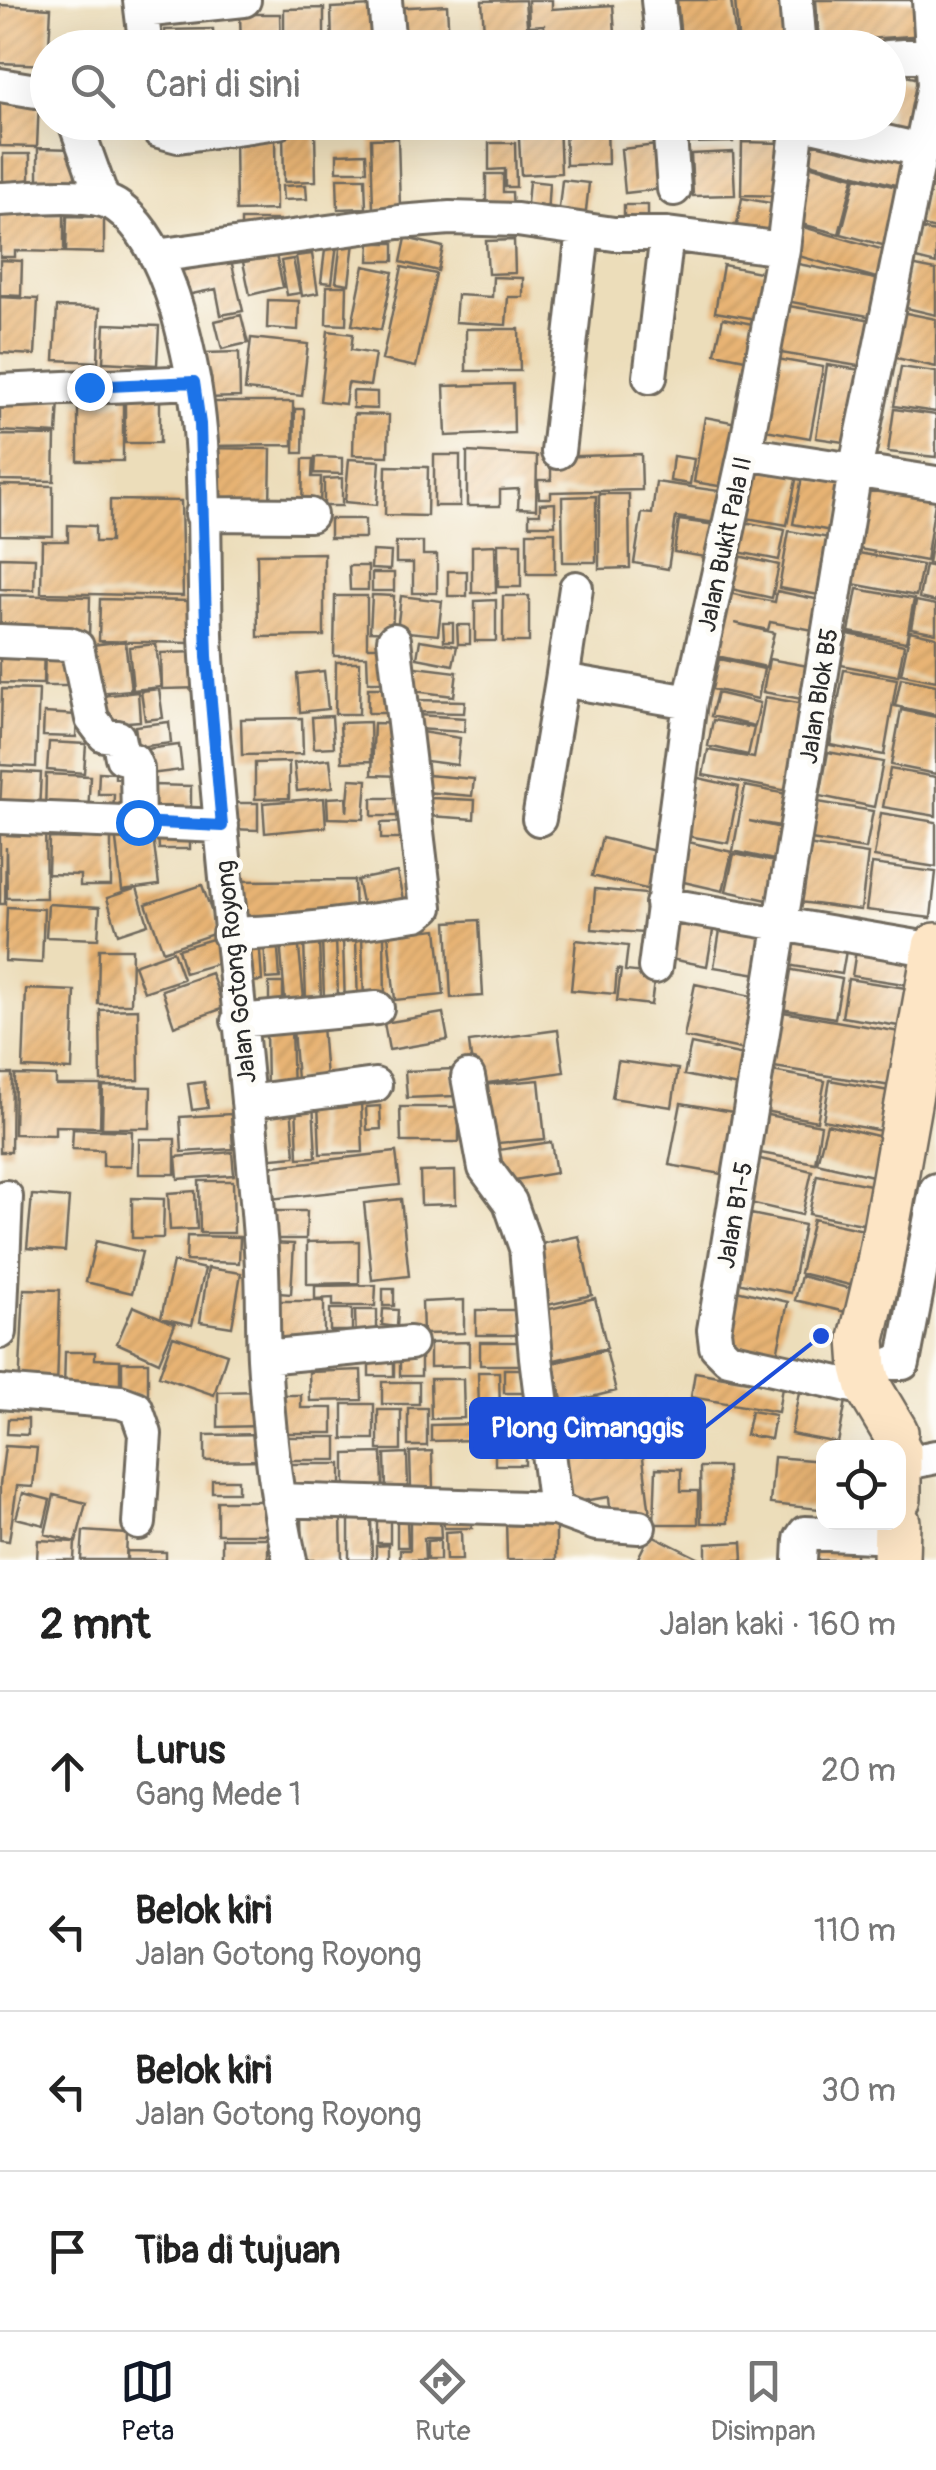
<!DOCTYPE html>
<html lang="id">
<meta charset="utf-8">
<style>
body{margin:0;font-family:Pangolin,sans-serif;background:#f2f2f2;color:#222}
.controls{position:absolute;right:30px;bottom:30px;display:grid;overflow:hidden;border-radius:20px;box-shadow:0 10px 40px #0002}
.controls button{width:90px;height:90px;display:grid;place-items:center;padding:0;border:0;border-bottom:2px solid #e0e0e0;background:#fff;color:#222;font:50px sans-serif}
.stop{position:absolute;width:30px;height:30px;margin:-22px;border:8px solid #1a73e8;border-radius:50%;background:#fff}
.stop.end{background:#1a73e8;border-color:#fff;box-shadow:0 2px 10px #0008}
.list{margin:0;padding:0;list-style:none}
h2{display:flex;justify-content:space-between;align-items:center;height:130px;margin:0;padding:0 40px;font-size:42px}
h2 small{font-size:32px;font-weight:400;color:#767676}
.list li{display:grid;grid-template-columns:65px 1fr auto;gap:30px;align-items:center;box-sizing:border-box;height:160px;padding:0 40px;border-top:2px solid #e0e0e0}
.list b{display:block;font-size:38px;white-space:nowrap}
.list p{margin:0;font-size:32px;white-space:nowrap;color:#767676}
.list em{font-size:32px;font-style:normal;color:#767676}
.icon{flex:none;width:55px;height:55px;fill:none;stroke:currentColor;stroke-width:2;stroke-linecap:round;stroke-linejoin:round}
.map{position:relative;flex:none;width:936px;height:1560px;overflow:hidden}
.search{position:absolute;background:#fff;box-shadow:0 10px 40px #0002;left:30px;right:30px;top:30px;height:110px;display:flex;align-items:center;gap:25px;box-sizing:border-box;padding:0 35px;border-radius:55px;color:#767676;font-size:38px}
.sheet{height:770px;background:#fff}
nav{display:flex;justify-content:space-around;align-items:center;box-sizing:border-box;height:140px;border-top:2px solid #e0e0e0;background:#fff;font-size:28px;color:#767676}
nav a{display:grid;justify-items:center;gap:5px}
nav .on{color:#111827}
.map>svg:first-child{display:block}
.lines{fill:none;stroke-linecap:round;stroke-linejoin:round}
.stream{stroke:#4ebbc7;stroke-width:9}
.building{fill:url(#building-hatch)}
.street-casing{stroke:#6f695d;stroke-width:38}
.secondary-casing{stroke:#6f695d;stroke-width:50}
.street{stroke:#fff;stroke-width:32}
.secondary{stroke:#fde5c5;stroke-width:45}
.route{stroke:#1a73e8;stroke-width:12}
.labels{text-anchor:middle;stroke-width:10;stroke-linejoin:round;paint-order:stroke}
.street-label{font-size:25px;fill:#2b2b2b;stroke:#fdfcf7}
.leader{fill:none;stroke:#1d4ed8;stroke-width:4}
.callout-dot{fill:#1d4ed8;stroke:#fdfcf7;stroke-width:4}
.callout{fill:#1d4ed8;stroke:#1d4ed8;stroke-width:4}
.callout-label{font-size:28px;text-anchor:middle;font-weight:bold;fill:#fff}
</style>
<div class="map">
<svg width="936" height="1560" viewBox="0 0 936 1560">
<defs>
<pattern id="building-hatch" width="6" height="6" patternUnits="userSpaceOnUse" patternTransform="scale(2.5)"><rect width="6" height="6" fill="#e8b474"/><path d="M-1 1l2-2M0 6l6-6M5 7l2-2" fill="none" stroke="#c79b65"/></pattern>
</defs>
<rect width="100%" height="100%" fill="#fdfcf7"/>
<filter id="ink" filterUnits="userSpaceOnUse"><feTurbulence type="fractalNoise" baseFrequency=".01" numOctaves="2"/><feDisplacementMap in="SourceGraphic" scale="20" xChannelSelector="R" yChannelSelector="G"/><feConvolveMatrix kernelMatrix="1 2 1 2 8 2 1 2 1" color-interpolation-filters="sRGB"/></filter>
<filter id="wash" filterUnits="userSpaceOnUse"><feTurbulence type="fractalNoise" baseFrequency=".0048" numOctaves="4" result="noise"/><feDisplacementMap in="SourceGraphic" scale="40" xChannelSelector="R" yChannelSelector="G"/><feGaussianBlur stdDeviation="2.25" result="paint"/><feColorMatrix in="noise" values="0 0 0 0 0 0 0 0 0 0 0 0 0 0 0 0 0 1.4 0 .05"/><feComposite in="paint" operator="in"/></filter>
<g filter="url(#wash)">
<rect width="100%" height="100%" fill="#ecddba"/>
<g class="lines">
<path class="stream" d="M892,1317L897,1286"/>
</g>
<g id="blocks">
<path class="building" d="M525,0L529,48H485L482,1Z
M528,0H552V9L613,5L616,48H546L544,25L529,26Z
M677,0H731L737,48H682Z
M735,0H793L796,48H739Z
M816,0H924L927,35L819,42Z
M0,5L51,8L48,65L0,63Z
M447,5L449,41L393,44L391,8Z
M373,6L374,48H332L331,8Z
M324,8V48H284V9Z
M240,14H280L281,48H241Z
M213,29L214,48H165V30Z
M889,73L921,79L909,142L814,122H889Z
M0,98L39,100L37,147L0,146Z
M518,122H559L561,173L521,175Z
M565,122H607L608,164L566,165Z
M687,122H733V142L688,143Z
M737,122H796L797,130L738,134Z
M815,127L912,152L903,187L806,162Z
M283,133H315L316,181L284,182Z
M275,138L276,210L236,211L235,139Z
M398,138L400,208L373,209L371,139Z
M742,142L782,143L781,196L741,195Z
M489,143H515L516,187H505V169L489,170Z
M666,144L670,188L625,193L621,149Z
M38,148L75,149V194H38Z
M733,152L735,195L693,196L691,154Z
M366,153L367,171H337V154Z
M3,154H30V191H3Z
M808,165L854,177L839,234L794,222Z
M486,174H503V192H512L513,214L486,215Z
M856,177L905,189L890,247L841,234Z
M337,178H365L366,208L338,209Z
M929,178L936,179V229L919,225Z
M562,180L589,183L585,220L558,217Z
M529,181L549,183L547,217L526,215Z
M306,185L307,199L283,200L282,186Z
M742,198L781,205L774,247L734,240Z
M624,205H648V225H624Z
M0,214H64V252L15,251V257H0Z
M67,216L104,217V253L66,252Z
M241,220H279V235H241Z
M803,227L888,251L880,279L795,255Z
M919,229L936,232V264L912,258Z
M406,238L443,247L438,271L401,262Z
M514,240L515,273L488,274L486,241Z
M341,241L354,242L349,284L336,282Z
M326,242L337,244L332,283L321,282Z
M370,243H394V261H369Z
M312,254L318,293L302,296L296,256Z
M276,255L283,287L250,295L243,262Z
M293,259L300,293L287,295L281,261Z
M0,260L22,261L21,296L0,295Z
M231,260L243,311L221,315L216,289L182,296L176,272Z
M793,263L886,281L879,318L786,301Z
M723,265L770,274L762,320L715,312Z
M911,265L936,270V315L902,307Z
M364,266L393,272L381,330L352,325Z
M402,267L436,274L416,367L382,360Z
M493,277L523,278V297H508L506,325L455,322L457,295L492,297Z
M327,286H347L346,325L326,324Z
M0,297L38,299L35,355L0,353Z
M268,300L299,301L298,330L267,328Z
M783,305L878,321L870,368L775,352Z
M57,307L100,308L98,362L54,360Z
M901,312L936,319V367L892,357Z
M241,315L248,343L222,349L215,321Z
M723,318L762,326L755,361L715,353Z
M105,324L159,326L157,365L103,362Z
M466,329H519L520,371H466Z
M328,331L353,334L351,350L375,354L370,386L348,383L345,404L320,401Z
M251,338L308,344L302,396L245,390Z
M239,352L240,397L205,398L204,353Z
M772,358L823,367L810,438L760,429Z
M827,365L868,371L857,444L816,438Z
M901,367L936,372V412L894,406Z
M513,384L514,433L446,436L444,386Z
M125,390H160V443H125Z
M353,391L377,392V409L353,408Z
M0,396L59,400L57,434L0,431Z
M210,402H293V445L210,446Z
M123,403V461H78V404Z
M295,409H304L303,453H294Z
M894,409L936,415V457L888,452Z
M354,414L389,415L388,456L353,455Z
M705,417L742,424L731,488L694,482Z
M0,435L55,436L54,481L0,480Z
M210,448L271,449L270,508L209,507Z
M467,452L537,456L536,509L518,508L519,489L500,490V506H467Z
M641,454L642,490L551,492V498H539L538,480H551V457Z
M434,455H460V506H434Z
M673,456L694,459L690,484L670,481Z
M315,457L342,458V474L314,473Z
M303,459H313L312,477H321L320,506L302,512Z
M349,459L380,461L377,505L345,502Z
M386,466L428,467L427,516L385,515Z
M751,466L797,475L787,525L741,517Z
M802,477L846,485L837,532L793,524Z
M342,478V506H324V479Z
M656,482L726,492L722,524L676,517L668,569L634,563L642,513L652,514Z
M0,485L53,486V536L0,535Z
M870,485L936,496L926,561L859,549Z
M599,494H629L630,568L599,569Z
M596,496V562H563L562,497Z
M110,500L181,501L183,596L41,593L42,541H68V525L95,526V542H110Z
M555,503V525H529V514H540V504Z
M330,519H365V538H330Z
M679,520L723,526L718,559L674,552Z
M739,521L785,530L779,560L733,551Z
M934,530L936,531V564L928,563Z
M789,531L835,539L825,596L779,588Z
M527,532H555V574H527Z
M396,542H423V555H437V593H413V563H396Z
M498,543H521V587H498Z
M495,545L496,593H472V546Z
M372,551L391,552L390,570L371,569Z
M324,553V636L258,637L257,554Z
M859,553L922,565L916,596L853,584Z
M734,555L779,565L772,598L727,588Z
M0,557L35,558L34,590L0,589Z
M925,565L936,567V602L919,598Z
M349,566H368V590H350Z
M448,571H467V596H448Z
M372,573H394V591H372Z
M857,589L914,599L906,642L849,632Z
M777,591L825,601L819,631L770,622L768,630L735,623L774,633L766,667L717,656L728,593L775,602Z
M0,595L90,597L89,639L0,637Z
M372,595L394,596L392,632L370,631Z
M335,596H367V647H393L395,682H368L367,656H334Z
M401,596L442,601L438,635L397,631Z
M503,596H529V642H503Z
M100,599L190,601L189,643L99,641Z
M496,600V641H475V601Z
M916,601L936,605V633L911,628Z
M443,623H453V641H444Z
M457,625H470V644H458Z
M910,631L936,637V681L901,674Z
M848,634L904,645L898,676L841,665Z
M420,640L457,646L453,665L417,658Z
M125,641L131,690L98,693L92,645Z
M0,643L44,645L43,684L0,683Z
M156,644L161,687L133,690L129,647Z
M45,648L75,649V686H44Z
M202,652L203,688L162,689L161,653Z
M719,659L764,669L758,699L712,689Z
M769,659L819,668L813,701L763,692Z
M336,662H360L359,714H335Z
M416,667L457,672L454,696L413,691Z
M844,670L897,679L884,755L830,745Z
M324,671L328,709L300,712L297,674Z
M901,678L936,685V715L895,706Z
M368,688H397L398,713H368Z
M2,689L39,690L36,767L0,765Z
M159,689L163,718L145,720L141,691Z
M138,692L140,721L103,724L100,696Z
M717,693L760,703L755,726L711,716Z
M765,697L804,704L788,791L703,775L708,750L754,758Z
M414,700L465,701L464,713L414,712Z
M901,710L936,717V774L891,765Z
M44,713L77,715L76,737L43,736Z
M417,715L465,718L464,732L417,729Z
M332,716L334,747L314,748L312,717Z
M302,718L303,754L242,755L241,719Z
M713,720L754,728L748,755L708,746Z
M169,722L171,743L138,747L135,726Z
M370,722L371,761L342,762L340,723Z
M374,723L403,724L402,776L372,775Z
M415,731L460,738L457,765L411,759Z
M49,742L86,744L84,773L47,770Z
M179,745L182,770L149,774L146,749Z
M828,752L883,762L874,807L820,796Z
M330,759L333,787L297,791L294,763Z
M289,762V798L255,799V763Z
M890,769L936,777V816L883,807Z
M2,771L41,773L39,810L0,808Z
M99,772L115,773V778L135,779V818L113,817L114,794H98Z
M46,774L90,776L88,816L45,814Z
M427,775L474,779L472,796L425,792Z
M694,777L739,787L728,843L682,835Z
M350,779L367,780L364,819L328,818L327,798L346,797L347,812Z
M152,785L191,786V821H152Z
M745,786L792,795L786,827L749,821L786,829L779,861L733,851Z
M324,798L326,827L265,833L263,803Z
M372,798H408L407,816H372Z
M431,798L475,800L474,819L430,816Z
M818,802L873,811L866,849L811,840Z
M229,803H258V830L229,829Z
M881,813L936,822V867L874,857Z
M45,819L46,898H7L6,847L5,904H0V821Z
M410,822L411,839H381V823Z
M80,828H111V886H80V875L48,874L49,838L80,839Z
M152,828L159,885L122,890L115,832Z
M158,832H190V849H159Z
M602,838L659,852L650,890L592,876Z
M684,841L732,852L723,891L675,880Z
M807,845L868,854L861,910L799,902Z
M734,854L780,863L772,901L726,891Z
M872,864L936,872L931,918L866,910Z
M397,872L405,908L365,916L357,880Z
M354,880L355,920L232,922V881Z
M202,885L219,932L163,951L146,904Z
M137,888L148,924L118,934L107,898Z
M595,889L646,894L643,933L592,929Z
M48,904L100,907L98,939L46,937Z
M7,907L44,909L42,963L5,961Z
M669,910L715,919L707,966L660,957Z
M722,918L773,927L764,975L714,967Z
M479,920L483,996L451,998L447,922Z
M437,929L444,995L395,1000L388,934Z
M792,930L848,939L842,974L787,965Z
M277,936L280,978L266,979L264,937Z
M362,936H384L385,1003L364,1004Z
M219,937L226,961L185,973L178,949Z
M259,937L262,981L241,983L238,938Z
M298,938L305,1010L286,1012L280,940Z
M336,938L338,997L324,998L322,939Z
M356,939L358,1006L345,1007L343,940Z
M576,940L628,946L625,971L655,974L651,1005L617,1001L621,970L617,969L615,994L571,990Z
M304,941H319L321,999L306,1000Z
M857,944L922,954L917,986L852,976Z
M99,949H132L131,1004H98Z
M173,951L183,979L144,992L134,965Z
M782,968L842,979L835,1018L775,1008Z
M211,973L224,1008L174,1026L162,990Z
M848,979L912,989L905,1027L842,1017Z
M269,983H283V1014L269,1015Z
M695,984L756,997L745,1050L684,1037Z
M26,989L75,991L72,1070L23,1068Z
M138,1009L139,1080L101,1081L100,1010Z
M777,1011L906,1033L897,1087L768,1066Z
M443,1013L448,1040L389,1050L384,1023Z
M322,1026L326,1078L297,1080L293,1029Z
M266,1028H291L293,1091L267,1092Z
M558,1030L564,1072L474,1085L469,1042Z
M691,1044L744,1055L738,1086L684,1075Z
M618,1061L678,1069L672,1107L612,1098Z
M453,1069L454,1096L407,1098L405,1071Z
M767,1070L825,1081L817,1121L759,1110Z
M0,1074H12L11,1152H0Z
M15,1075L56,1076V1085H101L100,1127L55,1126V1135L14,1134Z
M539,1080L545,1139L487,1144L481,1085Z
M830,1080L894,1092L887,1132L823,1120Z
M204,1082L208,1108L192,1110L188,1084Z
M103,1086L151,1087L150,1128H102Z
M361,1101L363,1152L320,1154L318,1102Z
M313,1102L316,1157L298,1158L296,1103Z
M681,1103L739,1113L728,1175L669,1165Z
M291,1106L295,1156L262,1159L258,1109Z
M380,1106L381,1129L367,1130L366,1107Z
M400,1107H459V1142H401Z
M231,1114L233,1149L182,1152L180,1117Z
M762,1114L821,1125L815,1163L755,1152Z
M827,1124L890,1139L881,1178L817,1163Z
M73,1129L132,1131L131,1166H103V1150L72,1149Z
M139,1139H175V1174H139Z
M551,1142L556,1173L497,1183L492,1151Z
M232,1152L234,1175L178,1179L176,1157Z
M396,1152L400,1185L270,1199L266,1167Z
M756,1158L812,1171L802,1215L746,1202Z
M455,1171L456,1204L421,1205L420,1172Z
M817,1175L876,1186L868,1225L809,1214Z
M199,1181H233L234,1233H200Z
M195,1191L197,1229L170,1230L168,1193Z
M32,1195L69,1198L65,1251L27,1248Z
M132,1198L164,1199L163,1238H132Z
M401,1199L409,1276L372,1280L364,1203Z
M268,1211H307L306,1239H268Z
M751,1214L804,1225L791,1293L737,1282Z
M813,1219L868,1231L854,1286L800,1273Z
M187,1236L240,1237L239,1263L186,1261Z
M579,1236L592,1295L543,1306L530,1246Z
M96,1241L142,1252L132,1293L86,1282Z
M359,1241V1283L307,1284V1242Z
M267,1243L294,1244L291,1294L265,1292Z
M173,1262L205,1269L192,1325L161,1318Z
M208,1268L241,1273L232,1327L200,1322Z
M801,1276L859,1291L854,1314L795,1300Z
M376,1285L375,1306H333V1298L315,1299V1286Z
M24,1289L60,1290L57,1390L19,1389Z
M383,1289H394V1306H383Z
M732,1289L788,1302L777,1354L721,1342Z
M595,1298L607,1348L546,1362L534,1313Z
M464,1300V1333L423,1334L422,1302Z
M275,1301H324V1345H275Z
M133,1306L175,1324L159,1362L117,1343Z
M330,1309H352V1331H330Z
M383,1309L398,1310L397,1327L382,1325Z
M355,1310H377V1342H356Z
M476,1310H523V1335H476Z
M173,1336L227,1354L214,1395L159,1376Z
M469,1342V1366L430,1367V1343Z
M480,1342H523V1365H480Z
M400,1349H421V1376H400Z
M606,1350L616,1391L563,1404L553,1363Z
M65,1352H95V1359L120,1360V1393L64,1390Z
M369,1352H394V1376H369Z
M122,1362H148V1395H122Z
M504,1369H526V1393H504Z
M361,1370L362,1400L310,1401L309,1372Z
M478,1372H499L500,1411L479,1412Z
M695,1372L782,1387L778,1412L691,1397Z
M430,1379H463L464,1418L431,1419Z
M382,1382H419V1404H382Z
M262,1391L263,1426L218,1427V1392Z
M799,1392L846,1401L838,1443L791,1434Z
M279,1395H301V1408H333V1433H280Z
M343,1404H374V1439H343Z
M408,1408H427V1446H408Z
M637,1409L650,1515L611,1520L609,1497L568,1503L559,1447L600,1441L603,1453L598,1414Z
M378,1410H401V1450H378Z
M751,1411L775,1415L771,1439L746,1435Z
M8,1419H28V1435L7,1434Z
M478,1424V1440L431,1441V1425Z
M264,1434L265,1460L205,1461V1435Z
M284,1437H337V1460H284Z
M495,1439H525V1465H495Z
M5,1446L37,1448L33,1487L17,1486L9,1541L0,1540V1485Z
M432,1451L433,1489H411L410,1452Z
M382,1453L383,1490L345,1491V1454Z
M407,1453L408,1490L386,1491L385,1454Z
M774,1457L823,1461L819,1509L770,1504Z
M287,1464H341V1489H287Z
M700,1467H727L728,1523H701Z
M656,1468L681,1469V1491H698V1524H654Z
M212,1480H238V1492H212Z
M23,1493L50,1500L44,1525L16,1518Z
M54,1495L86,1503L76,1542L45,1534Z
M217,1501H276V1534H217Z
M341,1515L342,1560H303L302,1516Z
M471,1517L472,1528H444L443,1518Z
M556,1518V1560H507L506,1519Z
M371,1519L372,1560H349V1520Z
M390,1519V1543H377V1520Z
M397,1520H407L408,1547H397Z
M440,1520L441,1538H424L425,1560H400V1550H410V1521Z
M83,1531L127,1534L126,1560H81Z
M461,1531L462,1560H446L445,1532Z
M650,1534L702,1560H637Z
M222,1538H268V1560H222Z
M810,1538H856V1560H810Z
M38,1540L75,1542L74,1560H37Z
M440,1540V1560H427V1541Z
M742,1542L743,1560H706V1544Z
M388,1545V1560H376V1546Z
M127,1551L166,1552V1560H127Z"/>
</g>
</g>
<g filter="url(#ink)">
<use href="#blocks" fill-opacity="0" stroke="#6f695d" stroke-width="2.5"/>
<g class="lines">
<defs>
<path id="street" d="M140,0L146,48
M385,0L389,48
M658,0L663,48
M796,0L800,48
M142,11L244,0
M888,57L936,54
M0,85L48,93
M75,122L103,200
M154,122L159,131L178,136L278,122
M669,122L674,189
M0,199C30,198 95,189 119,208C164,242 183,325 193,378C209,465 202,568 207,657C220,851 245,1043 260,1237C264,1277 262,1317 264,1358C268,1425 275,1494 290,1560
M156,256L399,222L450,218L517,220L614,234H667L783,249
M650,377L667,234
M0,391L194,382
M558,452L583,231
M745,453L936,483
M202,514L310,515
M576,588L562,680L690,702
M0,641L69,644L77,647L92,719L104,735L118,737L122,757L133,760L137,769L138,822
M0,817L222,826
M539,819L562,680
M662,904L935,950
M229,934C292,933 354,923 417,914L426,907L394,640
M655,967L690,702L745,453L783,249L798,122L921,150
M238,1021L377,1008
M468,1077L485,1168L510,1202L526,1248L536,1357L555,1509
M248,1102L375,1085
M0,1332L6,1197
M264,1357L410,1343
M893,1363H903L936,1190
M870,1390L728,1358L716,1346L714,1330L855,471L934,85L929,0
M0,1392L120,1402L136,1408L145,1434L139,1523
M901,1464L936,1457
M278,1500L555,1509L596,1524L639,1527
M800,1560L801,1539L805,1533L896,1537"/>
<path id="secondary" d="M895,1432L870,1390L864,1367L862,1339L879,1268L936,946
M898,1450V1499
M896,1560L897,1522"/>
</defs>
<use href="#street" class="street-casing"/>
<use href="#secondary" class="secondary-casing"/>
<use href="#street" class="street"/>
<use href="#secondary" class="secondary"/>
</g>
</g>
<g class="lines" filter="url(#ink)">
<path class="route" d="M89,387L194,382L200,424L207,656L222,826L138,822"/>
</g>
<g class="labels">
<g class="street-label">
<text transform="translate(724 544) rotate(-78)" y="9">Jalan Bukit Pala II</text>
<text transform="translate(818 696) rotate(-81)" y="9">Jalan Blok B5</text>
<text transform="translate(235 972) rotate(-96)" y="9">Jalan Gotong Royong</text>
<text transform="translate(734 1215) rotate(-80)" y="9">Jalan B1-5</text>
</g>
</g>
<path class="leader" d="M821 1336L704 1428"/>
<circle class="callout-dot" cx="821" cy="1336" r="10"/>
<rect class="callout" x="471" y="1399" width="233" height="58" rx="10"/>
<g class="callout-label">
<text x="587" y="1437">Plong Cimanggis</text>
</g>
</svg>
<div class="controls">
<button><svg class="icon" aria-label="locate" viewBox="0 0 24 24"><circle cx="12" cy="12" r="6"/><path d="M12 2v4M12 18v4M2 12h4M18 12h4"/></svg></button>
</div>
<div class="stop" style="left:138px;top:822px"></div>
<div class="stop end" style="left:89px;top:387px"></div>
<div class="search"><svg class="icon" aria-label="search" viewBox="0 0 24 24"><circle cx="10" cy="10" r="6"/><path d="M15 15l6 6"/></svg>Cari di sini</div>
</div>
<section class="sheet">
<h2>2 mnt<small>Jalan kaki · 160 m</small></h2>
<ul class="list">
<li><svg class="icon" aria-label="ahead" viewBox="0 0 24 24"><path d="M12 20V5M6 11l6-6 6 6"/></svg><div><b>Lurus</b><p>Gang Mede 1</p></div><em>20 m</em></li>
<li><svg class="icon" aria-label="left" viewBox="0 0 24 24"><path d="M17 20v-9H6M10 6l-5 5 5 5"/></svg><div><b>Belok kiri</b><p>Jalan Gotong Royong</p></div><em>110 m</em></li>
<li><svg class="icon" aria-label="left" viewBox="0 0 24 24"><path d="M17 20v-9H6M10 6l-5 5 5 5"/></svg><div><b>Belok kiri</b><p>Jalan Gotong Royong</p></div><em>30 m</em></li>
<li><svg class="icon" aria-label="arrive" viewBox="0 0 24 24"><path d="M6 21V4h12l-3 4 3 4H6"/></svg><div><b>Tiba di tujuan</b></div></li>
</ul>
</section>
<nav>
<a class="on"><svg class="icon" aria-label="map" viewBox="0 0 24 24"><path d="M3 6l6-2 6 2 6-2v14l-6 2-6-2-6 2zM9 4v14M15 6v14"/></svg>Peta</a>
<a><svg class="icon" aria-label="directions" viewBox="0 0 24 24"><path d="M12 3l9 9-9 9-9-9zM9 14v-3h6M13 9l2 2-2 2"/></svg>Rute</a>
<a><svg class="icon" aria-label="saved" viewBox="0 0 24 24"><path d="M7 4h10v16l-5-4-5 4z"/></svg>Disimpan</a>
</nav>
